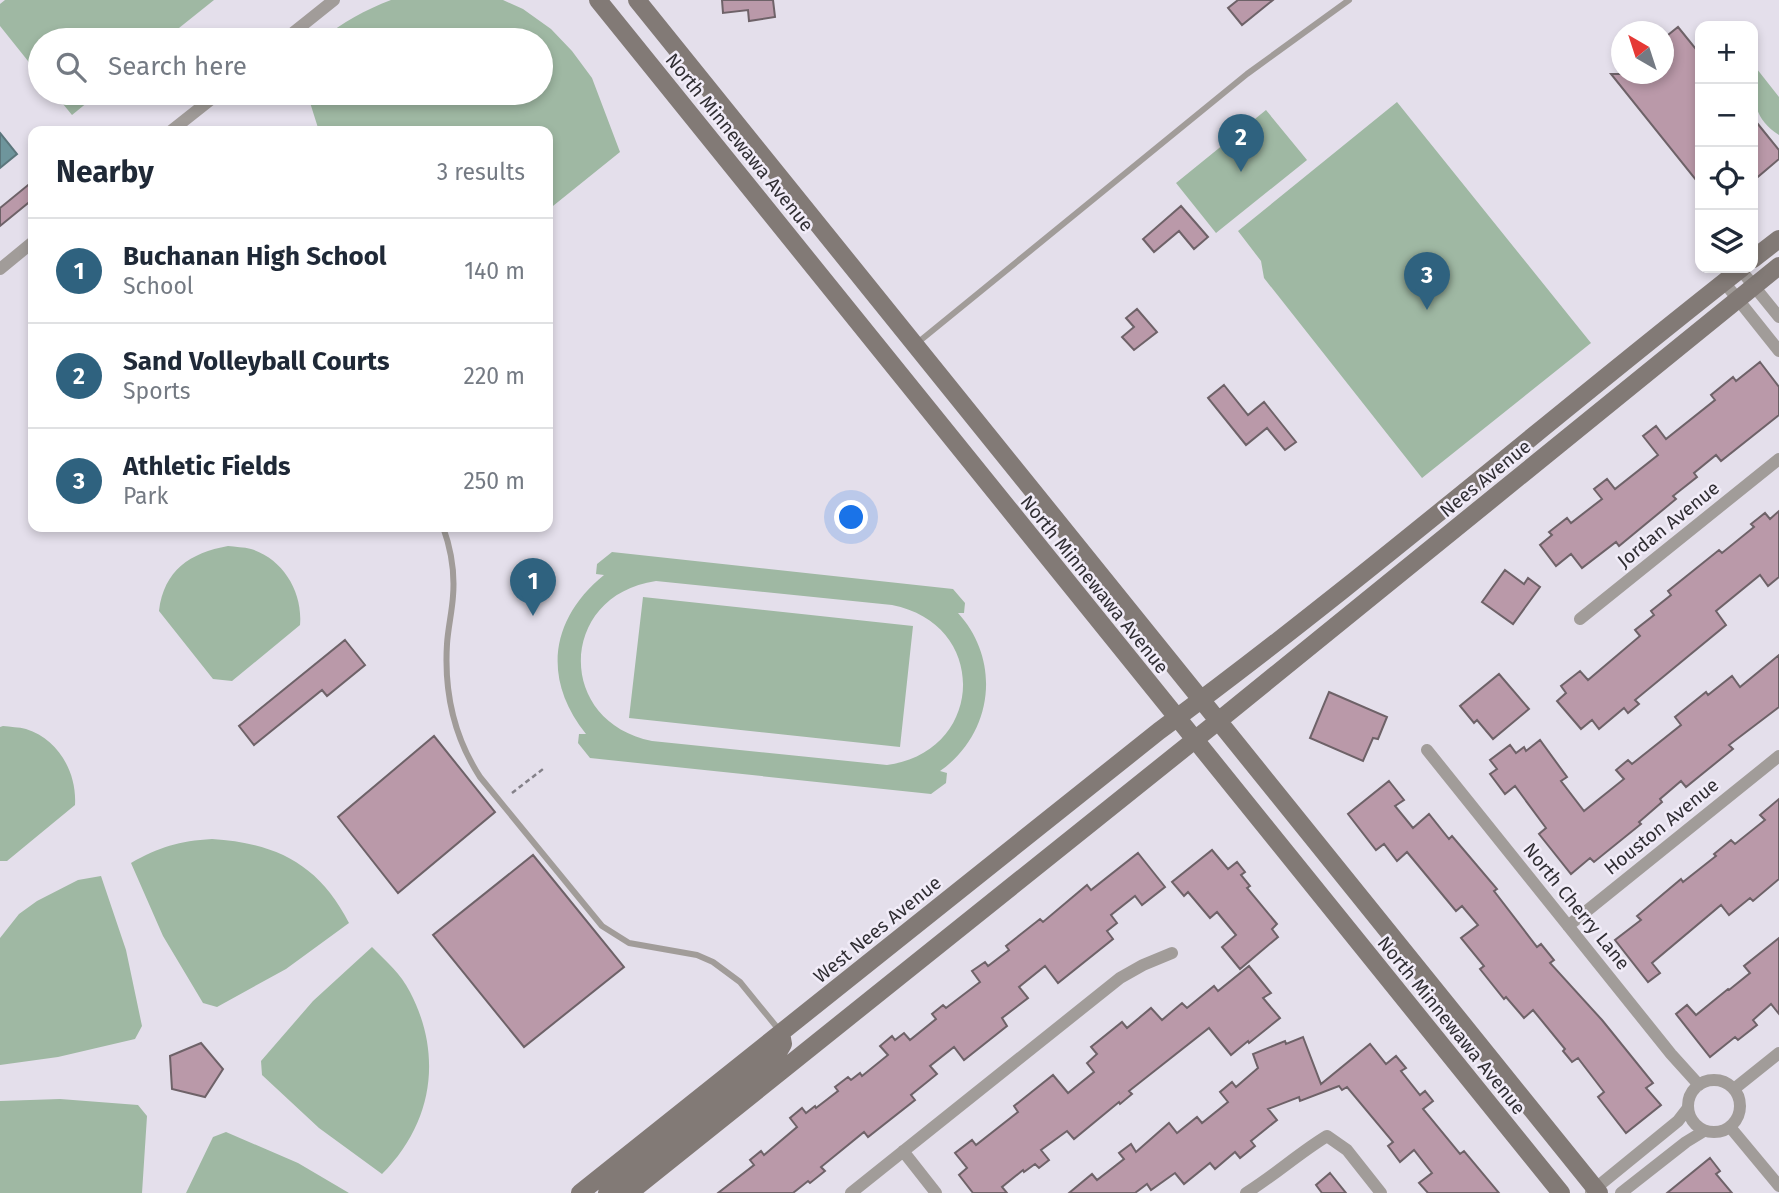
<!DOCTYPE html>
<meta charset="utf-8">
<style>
body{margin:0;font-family:"Fira Sans",sans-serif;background:#f6f6f7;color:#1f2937}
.controls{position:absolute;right:21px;top:21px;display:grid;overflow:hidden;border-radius:14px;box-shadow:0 4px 10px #0003}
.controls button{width:63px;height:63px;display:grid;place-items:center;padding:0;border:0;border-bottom:2px solid #e0e1e3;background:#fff;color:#1f2937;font:35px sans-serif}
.compass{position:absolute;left:1611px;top:21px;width:63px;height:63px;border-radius:50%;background:#fff;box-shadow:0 4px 10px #0003;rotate:321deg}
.you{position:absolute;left:852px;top:518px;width:24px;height:24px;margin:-18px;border:5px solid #fff;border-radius:50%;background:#1a73e8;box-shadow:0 0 0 10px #1a73e833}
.badge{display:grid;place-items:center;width:46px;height:46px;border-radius:50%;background:#2f627f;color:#fff;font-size:23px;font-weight:700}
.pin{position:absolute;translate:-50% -58px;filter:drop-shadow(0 2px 4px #0008)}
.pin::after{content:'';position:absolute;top:37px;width:24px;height:21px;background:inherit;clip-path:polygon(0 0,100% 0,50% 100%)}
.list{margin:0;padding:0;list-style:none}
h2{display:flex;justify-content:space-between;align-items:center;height:91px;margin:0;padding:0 28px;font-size:30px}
h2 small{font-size:23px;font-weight:400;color:#747a83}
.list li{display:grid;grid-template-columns:46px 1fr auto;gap:21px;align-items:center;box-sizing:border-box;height:105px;padding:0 28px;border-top:2px solid #e0e1e3}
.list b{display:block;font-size:26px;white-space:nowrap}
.list p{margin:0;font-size:23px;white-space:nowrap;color:#747a83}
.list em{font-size:23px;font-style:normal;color:#747a83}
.icon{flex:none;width:38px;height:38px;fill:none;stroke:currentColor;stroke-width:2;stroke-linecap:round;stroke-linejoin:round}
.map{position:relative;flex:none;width:1779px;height:1193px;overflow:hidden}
.search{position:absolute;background:#fff;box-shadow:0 4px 10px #0003;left:28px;top:28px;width:525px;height:77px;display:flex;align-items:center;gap:18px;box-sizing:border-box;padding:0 24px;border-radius:38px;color:#747a83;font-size:26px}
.panel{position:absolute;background:#fff;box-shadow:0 4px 10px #0003;left:28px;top:126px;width:525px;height:406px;border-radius:14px}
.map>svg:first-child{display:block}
.green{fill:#9fb8a3;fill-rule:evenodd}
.water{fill:#6e959c;stroke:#5b767c;stroke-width:2}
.building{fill:#ba99a9;stroke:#6e6268;stroke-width:2}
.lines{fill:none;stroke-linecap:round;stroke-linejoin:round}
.path{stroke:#848189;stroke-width:2.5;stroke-dasharray:5 3.5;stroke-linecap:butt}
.lane{stroke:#a19c99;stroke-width:6}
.street{stroke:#a19c99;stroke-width:12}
.secondary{stroke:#827a76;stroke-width:18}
.labels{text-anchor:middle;stroke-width:5;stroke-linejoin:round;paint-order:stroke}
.street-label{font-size:19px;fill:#302e33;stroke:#f1ecf8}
</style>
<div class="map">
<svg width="1779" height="1193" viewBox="0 0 1779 1193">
<rect width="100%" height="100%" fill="#e4dfeb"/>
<path class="green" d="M5,0H214L164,40H40V76L0,26V4Z
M391,0H503L523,9L551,29L572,51L592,78L620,152L548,210V131H319L307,93H541V40H321C343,22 365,10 391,0Z
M1753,64L1779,97V135C1751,117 1753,94 1753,64Z
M54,93H99L72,115Z
M1397,102L1591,343L1422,478L1264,278L1261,261L1238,231Z
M1266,110L1307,160L1216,233L1176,183Z
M228,546C235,547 244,547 251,549C283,559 303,592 300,625L232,681L213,679L159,611C164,570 190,553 228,546Z
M612,552L953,589L965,603L964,613H958C1002,661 993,734 940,771L947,773L946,783L931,794L590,758L578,743L579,734H586C542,679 550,619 604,575L596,574L597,564ZM656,581L892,605C990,624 985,752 887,765L652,741C555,722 558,595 656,581Z
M643,597L913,626L900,747L629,718Z
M3,726C10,727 19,727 26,729C58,739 77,772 75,805L7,861H0V727Z
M212,839C276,843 319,864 349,923L286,969L217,1007L203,1003L163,936L131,863C159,847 179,841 212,839Z
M101,876L126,950L142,1026L135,1039L58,1057L0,1065V938L19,914L37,901L78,880Z
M372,947C386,961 401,974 410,992C443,1055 433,1123 382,1174L319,1128L262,1075L261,1061L313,1001Z
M60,1099L138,1105L147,1116L142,1193H0V1101Z
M226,1132L298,1163L349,1193H186L213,1137Z"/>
<path class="water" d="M0,133L17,154L0,168Z"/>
<path class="building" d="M722,0H773L775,17L749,21L748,10L723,13Z
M1238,0H1273L1242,25L1228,8Z
M1678,27L1700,54V185L1611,74H1663V39Z
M1753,118L1779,150V159L1753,181Z
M33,181V199L0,226V208Z
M1181,206L1208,237L1194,249L1179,231L1154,252L1143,239Z
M1137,309L1157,332L1134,350L1122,337L1134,327L1126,318Z
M1760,362L1779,387V415L1721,461L1716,455L1694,473L1697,477L1673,496L1676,499L1619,546L1616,542L1582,568L1571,554L1556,566L1540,545L1552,535L1549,532L1567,518L1571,523L1602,499L1594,489L1607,479L1615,489L1658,455L1643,436L1656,426L1666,439L1715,400L1711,395L1733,377L1736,381Z
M1224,385L1248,415L1264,402L1296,442L1285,450L1267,428L1246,445L1208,398Z
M1779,511V577L1768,586L1760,575L1716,611L1726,625L1635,700L1639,704L1628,713L1624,708L1599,729L1592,720L1581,729L1557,701L1566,693L1561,686L1580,671L1588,680L1640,636L1635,630L1654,615L1651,611L1671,595L1668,591L1719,550L1722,553L1754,527L1751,524L1765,513L1770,519Z
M1505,570L1524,584L1528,578L1540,587L1513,624L1482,602Z
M345,640L365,665L327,696L322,690L254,745L239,726Z
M1779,655V707L1729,745L1733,749L1686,787L1681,781L1660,799L1662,802L1639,822L1641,824L1594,862L1590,858L1571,874L1539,834L1546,828L1515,786L1505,794L1490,774L1497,769L1490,760L1510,745L1516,753L1524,747L1526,751L1540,740L1567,777L1561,781L1584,811L1624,779L1616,770L1628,760L1632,764L1681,725L1675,717L1706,692L1708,695L1732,676L1740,687Z
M1499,674L1529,709L1493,739L1477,720L1474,723L1460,706Z
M1329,692L1387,717L1378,739L1373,738L1363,761L1310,738Z
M434,736L495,812L398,893L338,817Z
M1389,781L1404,800L1395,806L1413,828L1429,814L1449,839L1452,836L1497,889L1494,891L1537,947L1541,944L1554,960L1550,963L1602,1020L1653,1083L1646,1088L1661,1105L1626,1133L1598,1097L1604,1092L1578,1058L1572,1062L1563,1051L1565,1049L1533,1010L1524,1018L1506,997L1504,999L1480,969L1484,966L1461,938L1478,925L1462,906L1456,911L1407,852L1397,861L1384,844L1376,850L1348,814Z
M1779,799V879L1753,901L1750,898L1729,915L1721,905L1652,963L1660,973L1648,982L1615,940L1641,920L1637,916L1681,879L1683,882L1716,856L1714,854L1731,840L1735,844L1765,820L1760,815Z
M1212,850L1228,869L1237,862L1245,872L1241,875L1250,886L1247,888L1277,924L1272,929L1278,937L1240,969L1222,947L1236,935L1217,912L1210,918L1188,892L1184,896L1172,882Z
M1138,853L1165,887L1142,905L1135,896L1111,915L1117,923L1107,931L1113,939L1058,983L1045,966L1019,987L1028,998L1002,1018L1007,1026L964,1060L954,1047L930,1066L937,1074L911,1095L915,1100L868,1137L864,1132L821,1167L825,1171L810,1183L808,1181L793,1193H718L754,1165L750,1160L761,1151L764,1155L797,1127L790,1118L802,1108L806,1113L815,1106L816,1108L838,1091L835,1087L848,1077L851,1080L860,1073L862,1076L888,1055L880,1046L892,1036L895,1040L904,1033L910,1040L936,1019L932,1014L943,1005L946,1008L980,982L972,971L985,962L988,966L1009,950L1006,946L1040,919L1043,922L1087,885L1091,890Z
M533,855L624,967L524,1047L433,935Z
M1779,938V1014L1771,1004L1753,1020L1757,1025L1738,1040L1735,1037L1710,1057L1676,1014L1687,1005L1696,1015L1728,989L1729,990L1750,973L1744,966Z
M1249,966L1271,993L1263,998L1280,1018L1249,1043L1248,1041L1231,1055L1209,1028L1129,1091L1132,1094L1120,1104L1119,1102L1074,1139L1067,1131L1041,1150L1049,1160L1039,1168L1035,1164L1024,1172L1023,1170L1002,1187L1007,1193H973L959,1175L967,1168L955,1153L972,1140L976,1145L1018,1112L1014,1106L1053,1075L1068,1093L1094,1072L1087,1063L1097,1054L1091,1047L1122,1022L1127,1028L1151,1008L1162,1020L1182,1003L1187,1008L1214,986L1218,991Z
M1303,1037L1321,1084L1370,1044L1386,1064L1396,1056L1406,1068L1401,1071L1420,1095L1425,1091L1433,1101L1423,1109L1460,1154L1464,1151L1499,1193H1428L1419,1183L1432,1173L1414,1150L1400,1162L1388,1146L1393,1142L1347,1087L1342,1090L1339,1086L1300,1101L1299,1097L1268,1109L1277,1120L1251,1141L1255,1146L1240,1158L1235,1152L1215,1169L1210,1163L1184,1184L1175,1173L1151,1190L1147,1184L1135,1193H1069L1092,1174L1097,1180L1124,1159L1119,1153L1131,1144L1136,1152L1169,1123L1177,1133L1197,1117L1202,1123L1228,1102L1220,1092L1232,1082L1236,1087L1258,1068L1253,1054L1285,1041L1286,1044Z
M201,1043L223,1069L205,1097L172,1089L170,1056Z
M1710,1158L1720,1171L1716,1174L1732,1193H1667Z
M1330,1173L1346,1193H1322L1316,1185Z"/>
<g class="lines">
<path class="path" d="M512,793L543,769"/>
<path class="lane" d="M916,344L1247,74L1349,0
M443,527C451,549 455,572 453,596C452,612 448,628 447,644C444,692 454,737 480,777L602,926L629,943L697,955L713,962L740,982L780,1031"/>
<path class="street" d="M284,40L334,0
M171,131L219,93
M0,269L33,242
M1740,269L1779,317
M1724,282L1779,351
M1580,619L1779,459
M1427,750L1671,1054L1699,1085
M1568,926L1779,756
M1688 1106a26 26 0 1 1 52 0a26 26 0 1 1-52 0Z
M1734,1089L1779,1053
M1730,1127L1779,1186
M903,1151L936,1193
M1591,1192L1678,1121L1688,1108
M851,1193L1120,978L1143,965L1172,953
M1246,1193C1275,1175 1299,1153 1327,1136L1347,1150L1381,1193
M1621,1193L1686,1142L1704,1131"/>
<path class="secondary" d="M598,0L1561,1193
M637,0L1599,1193
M1753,259L1779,239
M580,1193L1159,731C1359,584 1547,421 1742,268
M607,1193L776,1056L783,1044L781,1033
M629,1193L1217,722L1779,266"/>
</g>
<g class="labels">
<g class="street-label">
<text transform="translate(740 142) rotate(51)" y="7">North Minnewawa Avenue</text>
<text transform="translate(1485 478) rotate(-39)" y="7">Nees Avenue</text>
<text transform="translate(1668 524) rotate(-39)" y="7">Jordan Avenue</text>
<text transform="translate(1095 584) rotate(51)" y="7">North Minnewawa Avenue</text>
<text transform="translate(1661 826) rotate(-39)" y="7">Houston Avenue</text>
<text transform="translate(1577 906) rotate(51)" y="7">North Cherry Lane</text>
<text transform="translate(877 929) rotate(-39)" y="7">West Nees Avenue</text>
<text transform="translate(1452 1025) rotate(51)" y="7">North Minnewawa Avenue</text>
</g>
</g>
</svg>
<div class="controls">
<button>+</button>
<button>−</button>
<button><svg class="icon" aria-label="locate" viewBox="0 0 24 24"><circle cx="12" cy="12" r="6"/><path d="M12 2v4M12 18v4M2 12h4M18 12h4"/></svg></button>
<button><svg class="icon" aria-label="layers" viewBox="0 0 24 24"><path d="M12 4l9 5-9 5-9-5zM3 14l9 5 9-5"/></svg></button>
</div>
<svg class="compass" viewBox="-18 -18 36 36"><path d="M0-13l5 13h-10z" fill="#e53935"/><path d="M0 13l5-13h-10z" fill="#747a83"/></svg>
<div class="you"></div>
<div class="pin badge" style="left:533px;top:616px">1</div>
<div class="pin badge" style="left:1241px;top:172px">2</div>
<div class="pin badge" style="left:1427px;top:310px">3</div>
<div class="search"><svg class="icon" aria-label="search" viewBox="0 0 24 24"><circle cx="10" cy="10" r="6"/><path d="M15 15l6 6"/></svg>Search here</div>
<section class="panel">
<h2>Nearby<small>3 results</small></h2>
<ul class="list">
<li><span class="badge">1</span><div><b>Buchanan High School</b><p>School</p></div><em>140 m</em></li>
<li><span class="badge">2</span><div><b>Sand Volleyball Courts</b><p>Sports</p></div><em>220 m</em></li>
<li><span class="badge">3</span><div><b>Athletic Fields</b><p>Park</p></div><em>250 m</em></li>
</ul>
</section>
</div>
